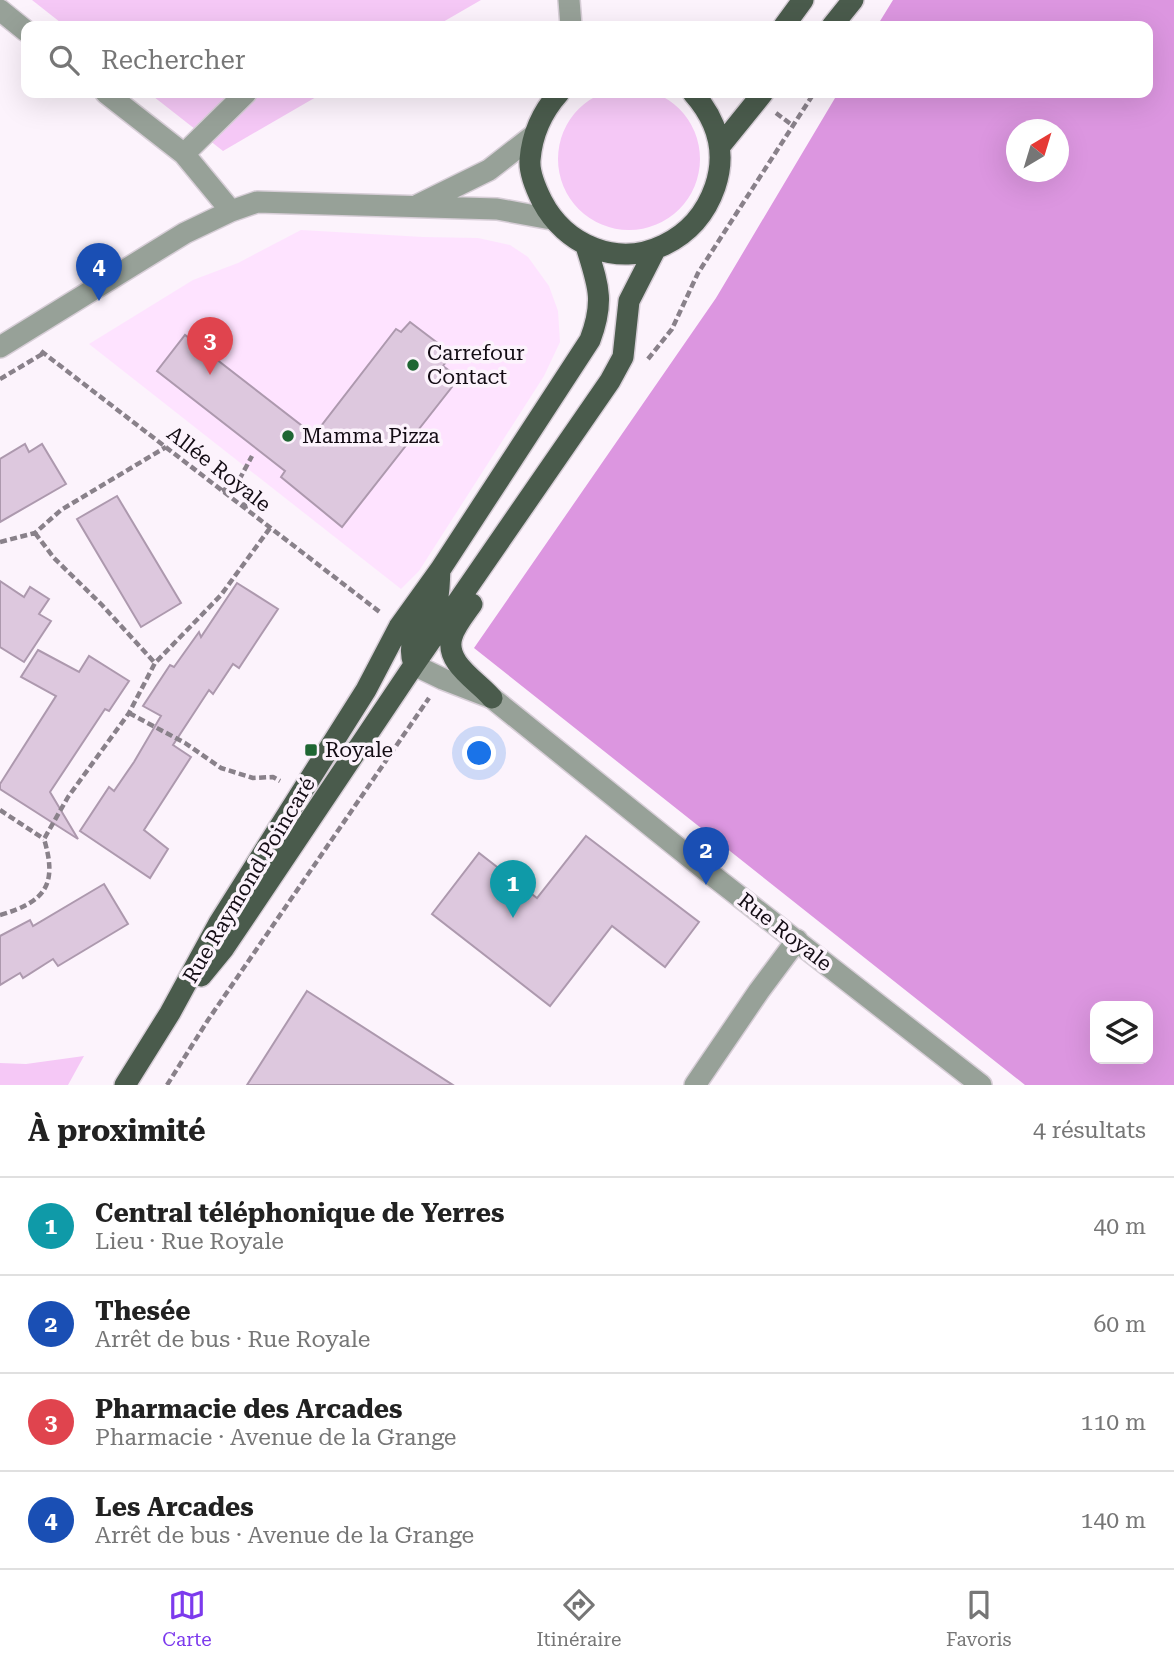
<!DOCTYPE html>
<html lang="fr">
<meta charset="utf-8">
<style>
body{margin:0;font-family:"Roboto Serif",serif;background:#f2f2f2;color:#222}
.controls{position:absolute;right:21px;bottom:21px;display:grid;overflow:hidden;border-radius:14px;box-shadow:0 7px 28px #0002}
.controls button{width:63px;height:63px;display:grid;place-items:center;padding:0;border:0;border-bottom:2px solid #e0e0e0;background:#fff;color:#222;font:35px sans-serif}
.compass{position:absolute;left:1006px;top:119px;width:63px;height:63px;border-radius:50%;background:#fff;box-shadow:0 7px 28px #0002;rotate:38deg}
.you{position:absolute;left:480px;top:754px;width:24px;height:24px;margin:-18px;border:5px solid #fff;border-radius:50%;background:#1a73e8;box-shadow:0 0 0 10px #1a73e833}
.badge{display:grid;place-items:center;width:46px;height:46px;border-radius:50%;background:#7c3aed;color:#fff;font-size:23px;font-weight:700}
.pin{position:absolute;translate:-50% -58px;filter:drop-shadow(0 2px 4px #0008)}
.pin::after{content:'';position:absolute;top:37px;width:24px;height:21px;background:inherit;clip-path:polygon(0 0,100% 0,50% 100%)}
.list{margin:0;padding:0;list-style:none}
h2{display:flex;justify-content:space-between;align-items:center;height:91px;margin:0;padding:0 28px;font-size:30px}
h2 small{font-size:23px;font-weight:400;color:#767676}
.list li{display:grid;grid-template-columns:46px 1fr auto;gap:21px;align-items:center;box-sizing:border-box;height:98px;padding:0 28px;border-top:2px solid #e0e0e0}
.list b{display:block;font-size:26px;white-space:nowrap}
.list p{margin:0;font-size:23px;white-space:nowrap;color:#767676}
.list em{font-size:23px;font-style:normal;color:#767676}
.icon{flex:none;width:38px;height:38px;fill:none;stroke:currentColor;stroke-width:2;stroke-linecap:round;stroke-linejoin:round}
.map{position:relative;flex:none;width:1174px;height:1085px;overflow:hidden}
.search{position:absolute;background:#fff;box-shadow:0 7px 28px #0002;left:21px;right:21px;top:21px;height:77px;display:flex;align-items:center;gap:18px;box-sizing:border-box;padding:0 24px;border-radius:14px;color:#767676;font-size:26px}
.sheet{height:483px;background:#fff}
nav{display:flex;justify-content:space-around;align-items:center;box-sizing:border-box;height:98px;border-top:2px solid #e0e0e0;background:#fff;font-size:19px;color:#767676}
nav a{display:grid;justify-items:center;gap:4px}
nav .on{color:#7c3aed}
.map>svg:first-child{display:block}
.built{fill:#fee3ff}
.green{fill:#f5c8f6}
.forest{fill:#dc96e0;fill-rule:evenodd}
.building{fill:#ddc8de;stroke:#ad99ae;stroke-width:2}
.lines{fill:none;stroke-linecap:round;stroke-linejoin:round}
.minor-casing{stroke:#d7ced7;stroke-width:24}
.major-casing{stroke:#d7ced7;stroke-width:24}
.path{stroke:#89818a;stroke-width:4.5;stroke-dasharray:7 3.5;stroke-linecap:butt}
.minor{stroke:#97a198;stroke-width:21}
.major{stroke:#4a5b4c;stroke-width:21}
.poi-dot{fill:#1f6633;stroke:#fcf3fc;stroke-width:2.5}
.labels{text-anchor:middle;stroke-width:7;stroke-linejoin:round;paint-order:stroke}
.poi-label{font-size:21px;fill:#140d15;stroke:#fcf3fc;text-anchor:start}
.street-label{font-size:21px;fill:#140d15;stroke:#fcf3fc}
</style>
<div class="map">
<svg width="1174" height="1085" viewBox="0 0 1174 1085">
<rect width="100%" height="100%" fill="#fcf3fc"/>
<path class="built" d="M301,230L423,237L478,238L510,245L528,257L549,286L558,311L560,342L544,376L419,571L401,589L89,344L193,280L238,263Z"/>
<path class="green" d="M32,0H481L436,26H65Z
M558 159a71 71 0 1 1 142 0a71 71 0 1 1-142 0Z
M149,93H323L223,151Z
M84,1056L68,1085H0V1063L26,1064Z"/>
<path class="forest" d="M893,0H1174V1085H1025L474,648L716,298L838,93H1148V26H877ZM1016,130H1058V172H1016ZM1095,1006H1148V1059H1095Z"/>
<path class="building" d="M410,322L452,354L443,366L459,378L342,527L281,477L285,471L157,371L185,335L314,435L396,329L401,332Z
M25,444L29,452L42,444L66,484L0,522V459Z
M117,496L181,603L141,627L77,519Z
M0,581L24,597L30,587L49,599L39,614L51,621L24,662L0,647Z
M237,583L278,609L239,668L233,664L213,694L209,690L173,745L191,757L144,830L168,849L150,878L80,831L109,787L114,791L134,762L161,716L143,706L170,665L174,667L199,632L201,637Z
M38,650L79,672L89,656L129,681L109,711L105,709L50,792L78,839L0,789V784L56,696L21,677Z
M586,836L699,922L665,967L612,926L550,1006L432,914L479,853L537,898Z
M104,884L128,924L58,966L53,959L23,978L20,973L0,985V936L30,920L33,926Z
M307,991L453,1085H247Z"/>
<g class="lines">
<defs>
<path id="minor" d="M569,0L571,26
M0,10L26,31
M106,93L184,154L231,211
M184,154L246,93
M418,205L489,170L534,135
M0,347L185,233L231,211L257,202L497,209L551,219
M414,665L443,679L492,698L708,872L981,1085
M695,1085L759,991L797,940"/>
<path id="major" d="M784,26L803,0
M832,26L853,0
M559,93C542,112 532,134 530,160C529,173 536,189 542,201C565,245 617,268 664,245C689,233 706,213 715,187C727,152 717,120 693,93
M721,145L763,93
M472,604C465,614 455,626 452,637C444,663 478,681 492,698
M414,665C404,636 425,627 436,604C440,595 439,580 440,570
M201,976L224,948L414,665L610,381L623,357L629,301L655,250
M125,1085L170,1013L219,923L366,690L399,627L440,570L590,340C605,300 598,285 586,246"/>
</defs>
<use href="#minor" class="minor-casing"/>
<use href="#major" class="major-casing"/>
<path class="path" d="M776,113L792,125
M41,351L381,613
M648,359L672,329L698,273L814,93
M0,379L44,353
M238,482L246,509
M222,491L238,482L252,456
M35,533L54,558L102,605L155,663
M0,542L35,533L61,510L166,447
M129,713L185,743L221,768L253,778L273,777L280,781
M0,810L44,839
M0,915C45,902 58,885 44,839L68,797L129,713L155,663L221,595L270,528
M167,1085L208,1020L429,698"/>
<use href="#minor" class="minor"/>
<use href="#major" class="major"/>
</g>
<g class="poi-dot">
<circle cx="413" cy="365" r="7"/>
<circle cx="288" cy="436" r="7"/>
<rect x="304" y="743" width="14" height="14" rx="3.5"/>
</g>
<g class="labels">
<g class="poi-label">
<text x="427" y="360">Carrefour<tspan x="427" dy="24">Contact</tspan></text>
<text x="302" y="443">Mamma Pizza</text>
<text x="325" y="757">Royale</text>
</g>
<g class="street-label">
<text transform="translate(219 469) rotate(38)" y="7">Allée Royale</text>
<text transform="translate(249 880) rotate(-59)" y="7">Rue Raymond Poincaré</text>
<text transform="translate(785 932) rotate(38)" y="7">Rue Royale</text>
</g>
</g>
</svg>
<div class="controls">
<button><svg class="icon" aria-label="layers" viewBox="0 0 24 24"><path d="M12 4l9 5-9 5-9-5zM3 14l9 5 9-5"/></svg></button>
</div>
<svg class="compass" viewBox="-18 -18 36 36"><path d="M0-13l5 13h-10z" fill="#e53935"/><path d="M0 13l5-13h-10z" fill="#767676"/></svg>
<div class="you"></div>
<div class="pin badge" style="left:513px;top:918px;background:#0f9aa8">1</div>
<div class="pin badge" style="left:706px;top:885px;background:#1a4fb4">2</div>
<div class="pin badge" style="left:210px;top:375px;background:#e0444e">3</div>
<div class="pin badge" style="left:99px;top:301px;background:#1a4fb4">4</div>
<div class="search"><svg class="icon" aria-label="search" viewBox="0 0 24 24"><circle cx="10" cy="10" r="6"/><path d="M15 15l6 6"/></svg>Rechercher</div>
</div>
<section class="sheet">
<h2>À proximité<small>4 résultats</small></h2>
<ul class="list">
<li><span class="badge" style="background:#0f9aa8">1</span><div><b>Central téléphonique de Yerres</b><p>Lieu · Rue Royale</p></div><em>40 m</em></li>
<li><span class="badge" style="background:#1a4fb4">2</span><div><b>Thesée</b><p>Arrêt de bus · Rue Royale</p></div><em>60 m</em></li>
<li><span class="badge" style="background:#e0444e">3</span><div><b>Pharmacie des Arcades</b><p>Pharmacie · Avenue de la Grange</p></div><em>110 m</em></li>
<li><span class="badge" style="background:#1a4fb4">4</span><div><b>Les Arcades</b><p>Arrêt de bus · Avenue de la Grange</p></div><em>140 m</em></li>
</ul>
</section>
<nav>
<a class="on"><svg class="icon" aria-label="map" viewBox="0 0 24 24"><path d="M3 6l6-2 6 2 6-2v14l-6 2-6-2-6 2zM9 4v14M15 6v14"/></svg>Carte</a>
<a><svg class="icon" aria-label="directions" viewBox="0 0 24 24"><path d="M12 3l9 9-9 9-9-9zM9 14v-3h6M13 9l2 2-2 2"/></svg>Itinéraire</a>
<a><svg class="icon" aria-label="saved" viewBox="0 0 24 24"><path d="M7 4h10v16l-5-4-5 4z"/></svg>Favoris</a>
</nav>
